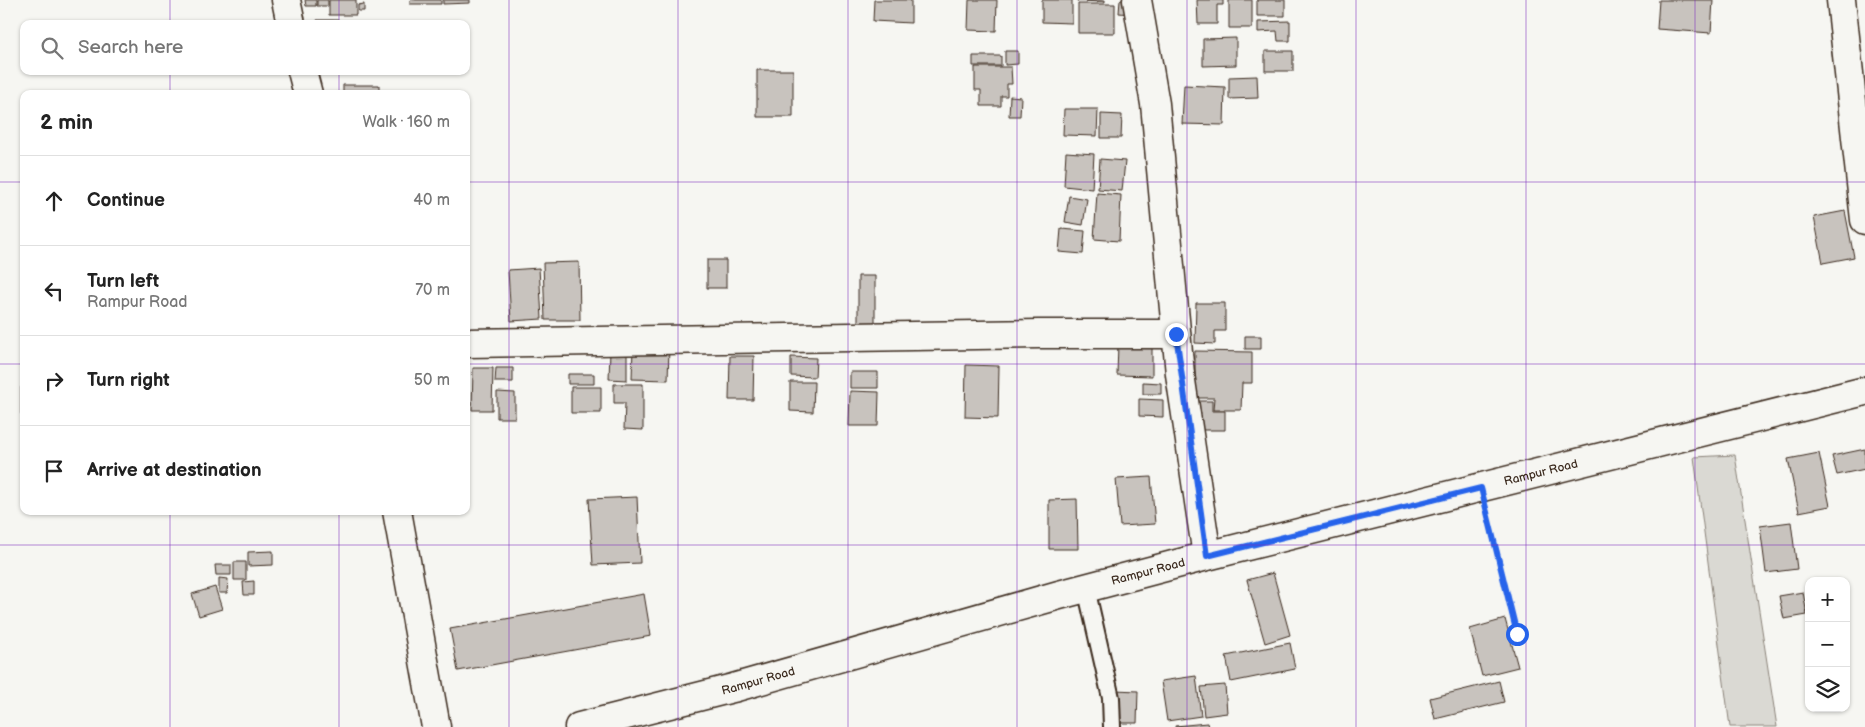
<!DOCTYPE html>
<meta charset="utf-8">
<style>
body{margin:0;font-family:"Balsamiq Sans",sans-serif;background:#f2f2f2;color:#222}
.controls{position:absolute;right:15px;bottom:15px;display:grid;overflow:hidden;border-radius:10px;box-shadow:0 1px 4px #0004}
.controls button{width:45px;height:45px;display:grid;place-items:center;padding:0;border:0;border-bottom:1px solid #e0e0e0;background:#fff;color:#222;font:25px sans-serif}
.stop{position:absolute;width:15px;height:15px;margin:-11px;border:4px solid #2563eb;border-radius:50%;background:#fff}
.stop.end{background:#2563eb;border-color:#fff;box-shadow:0 1px 5px #0008}
.list{margin:0;padding:0;list-style:none}
h2{display:flex;justify-content:space-between;align-items:center;height:65px;margin:0;padding:0 20px;font-size:21px}
h2 small{font-size:16px;font-weight:400;color:#767676}
.list li{display:grid;grid-template-columns:32px 1fr auto;gap:15px;align-items:center;box-sizing:border-box;height:90px;padding:0 20px;border-top:1px solid #e0e0e0}
.list b{display:block;font-size:19px;white-space:nowrap}
.list p{margin:0;font-size:16px;white-space:nowrap;color:#767676}
.list em{font-size:16px;font-style:normal;color:#767676}
.icon{flex:none;width:28px;height:28px;fill:none;stroke:currentColor;stroke-width:2;stroke-linecap:round;stroke-linejoin:round}
.map{position:relative;flex:none;width:1865px;height:727px;overflow:hidden}
.search{position:absolute;background:#fff;box-shadow:0 1px 4px #0004;left:20px;top:20px;width:450px;height:55px;display:flex;align-items:center;gap:12px;box-sizing:border-box;padding:0 18px;border-radius:10px;color:#767676;font-size:19px}
.panel{position:absolute;background:#fff;box-shadow:0 1px 4px #0004;left:20px;top:90px;width:450px;height:425px;border-radius:10px}
.map>svg:first-child{display:block}
.green{fill:#dad9d3;stroke:#8a8278}
.building{fill:#c8c3be;stroke:#3b2a1e}
.lines{fill:none;stroke-linecap:round;stroke-linejoin:round}
.lane-casing{stroke:#3b2a1e;stroke-width:20}
.street-casing{stroke:#3b2a1e;stroke-width:31}
.secondary-casing{stroke:#3b2a1e;stroke-width:31}
.path{stroke:#3b2a1e;stroke-width:3;stroke-dasharray:1 4;stroke-linecap:butt}
.lane{stroke:#f6f6f2;stroke-width:16}
.street{stroke:#f6f6f2;stroke-width:28}
.secondary{stroke:#f6f6f2;stroke-width:28}
.route{stroke:#2563eb;stroke-width:6}
.grid{fill:none;stroke:#7b2cbf;stroke-width:1;stroke-opacity:0.55}
.labels{text-anchor:middle;stroke-width:4;stroke-linejoin:round;paint-order:stroke}
.street-label{font-size:12px;fill:#3b2a1e;stroke:#f6f6f2}
</style>
<div class="map">
<svg width="1865" height="727" viewBox="0 0 1865 727">
<rect width="100%" height="100%" fill="#f6f6f2"/>
<filter id="ink" filterUnits="userSpaceOnUse"><feTurbulence type="fractalNoise" baseFrequency=".02" numOctaves="2"/><feDisplacementMap in="SourceGraphic" scale="10" xChannelSelector="R" yChannelSelector="G"/><feConvolveMatrix kernelMatrix="1 2 1 2 8 2 1 2 1" color-interpolation-filters="sRGB"/></filter>
<g filter="url(#ink)">
<path class="green" d="M1735,455L1777,727H1730L1694,457Z"/>
<path class="building" d="M305,0H316V6H306Z
M317,0H328V6H317Z
M329,0H356V15H329Z
M410,0H441V4H410Z
M443,0H470V3L443,4Z
M874,0H911V23L873,21Z
M969,0H997L996,31L968,30Z
M1042,0H1072V23L1042,22Z
M1077,0H1105V2L1077,1Z
M1120,0H1132L1131,14L1119,13Z
M1197,0H1223V5H1217V24H1198Z
M1229,0H1252V28H1229Z
M1257,0H1285V16H1257Z
M1659,0H1713L1711,33L1657,29Z
M364,4V11H358V5Z
M1078,4H1115V33H1078Z
M317,20H339V24H317Z
M1290,21V41H1278L1277,31L1258,32V22Z
M1236,38V65L1203,66V39Z
M1005,51H1018V64L1005,65Z
M1265,51H1293V71H1265Z
M973,56H1001V66H973Z
M975,67H1011L1012,84H1007V96H1001V106H981V90H975Z
M757,70H793V117H757Z
M1257,76L1258,98L1229,99V77Z
M343,85H379V94H343Z
M1184,85L1225,87L1224,125L1182,124Z
M1010,96L1021,97L1020,116H1009Z
M1064,109H1098L1097,136L1063,135Z
M1101,114L1122,115L1121,138H1101Z
M1066,152L1094,154L1092,189L1064,186Z
M1100,159L1125,161L1122,191L1098,189Z
M1097,193L1121,195L1119,241L1094,239Z
M1069,196L1087,199L1083,225L1065,222Z
M1845,211L1854,257L1823,263L1814,217Z
M1061,229L1085,231L1083,254L1059,252Z
M707,260H726V288H707Z
M579,262L580,320H545L543,263Z
M539,268L542,319L511,321L508,270Z
M858,276H875V323H858Z
M1196,303H1225V331H1215V344L1195,343Z
M1245,336H1261V349H1245Z
M1118,344H1152V376L1117,375Z
M633,347L669,348L668,380L632,379Z
M610,351L627,352V380L609,379Z
M1195,351L1252,352V383H1242L1241,410H1213L1214,398H1195Z
M730,356H754L753,400H729Z
M791,357L816,358L815,377L791,376Z
M966,365L999,366L998,418L965,417Z
M473,368H493L492,410H472Z
M496,368H513V382H495Z
M850,372H878V388H850Z
M568,374H594V384H568Z
M790,382H814L813,412L790,411Z
M1143,382L1161,383V394H1143Z
M614,384H643V430L624,429L625,403H614Z
M21,387H24V414H21Z
M571,387H601V413H571Z
M850,391L879,392L878,426H849Z
M497,392L515,393V418H497Z
M1139,399L1163,400V417L1139,416Z
M1198,401H1212V411H1225V430H1198Z
M1865,449V469L1837,475L1832,456Z
M1819,453L1830,506L1799,512L1788,459Z
M1151,477L1155,524L1120,526L1116,479Z
M637,497L640,563L593,565L589,499Z
M1077,499L1078,549H1049V500Z
M1791,522L1797,569L1766,573L1760,526Z
M273,551V565L248,566V552Z
M234,562H246V580H234Z
M215,565H231V575H216Z
M1273,573L1290,635L1265,643L1247,580Z
M219,578L228,579L227,593H219Z
M254,581V595H244L243,582Z
M215,587L222,609L199,616L192,594Z
M1803,592L1807,615L1784,619L1779,596Z
M644,594L651,636L458,671L450,629Z
M1505,619L1518,667L1482,676L1470,629Z
M1290,643L1295,669L1231,682L1226,656Z
M1196,676L1201,716L1167,721L1161,681Z
M1499,681L1504,702L1435,719L1430,698Z
M1225,685L1227,713L1204,716L1201,687Z
M1115,690L1138,691L1137,723H1115Z
M1207,723L1208,727H1175V726Z"/>
<g class="lines">
<defs>
<path id="lane" d="M1086,588L1111,698L1112,727"/>
<path id="street" d="M286,0L291,24
M1137,0L1155,104L1180,374L1207,556
M1841,0L1865,220
M302,71L308,94
M466,343L1039,334H1176
M397,511L436,727"/>
<g id="secondary">
<path id="s1" d="M579,727L733,688L1059,595L1207,556L1865,391"/>
</g>
</defs>
<use href="#lane" class="lane-casing"/>
<use href="#street" class="street-casing"/>
<use href="#secondary" class="secondary-casing"/>
<path class="path" d="M1487,512L1517,634"/>
<use href="#lane" class="lane"/>
<use href="#street" class="street"/>
<use href="#secondary" class="secondary"/>
</g>
</g>
<g class="lines" filter="url(#ink)">
<path class="route" d="M1176,334L1207,556L1481,488L1517,634"/>
</g>
<path class="grid" d="M170,0V24M339,0V24M509,0V727M678,0V727M848,0V727M1017,0V727M1187,0V727M1356,0V727M1526,0V727M1695,0V727M170,71V94M339,71V94M0,182H24M466,182H1865M0,364H24M466,364H1865M170,511V727M339,511V727M0,545H1865"/>
<g class="labels">
<g class="street-label">
<text dy="4" stroke="none"><textPath href="#s1" startOffset="995">Rampur Road</textPath></text>
<text dy="4" stroke="none"><textPath href="#s1" startOffset="590">Rampur Road</textPath></text>
<text dy="4" stroke="none"><textPath href="#s1" startOffset="185">Rampur Road</textPath></text>
</g>
</g>
</svg>
<div class="controls">
<button>+</button>
<button>−</button>
<button><svg class="icon" aria-label="layers" viewBox="0 0 24 24"><path d="M12 4l9 5-9 5-9-5zM3 14l9 5 9-5"/></svg></button>
</div>
<div class="stop" style="left:1517px;top:634px"></div>
<div class="stop end" style="left:1176px;top:334px"></div>
<div class="search"><svg class="icon" aria-label="search" viewBox="0 0 24 24"><circle cx="10" cy="10" r="6"/><path d="M15 15l6 6"/></svg>Search here</div>
<section class="panel">
<h2>2 min<small>Walk · 160 m</small></h2>
<ul class="list">
<li><svg class="icon" aria-label="ahead" viewBox="0 0 24 24"><path d="M12 20V5M6 11l6-6 6 6"/></svg><div><b>Continue</b></div><em>40 m</em></li>
<li><svg class="icon" aria-label="left" viewBox="0 0 24 24"><path d="M17 20v-9H6M10 6l-5 5 5 5"/></svg><div><b>Turn left</b><p>Rampur Road</p></div><em>70 m</em></li>
<li><svg class="icon" aria-label="right" viewBox="0 0 24 24"><path d="M7 20v-9h11M14 6l5 5-5 5"/></svg><div><b>Turn right</b></div><em>50 m</em></li>
<li><svg class="icon" aria-label="arrive" viewBox="0 0 24 24"><path d="M6 21V4h12l-3 4 3 4H6"/></svg><div><b>Arrive at destination</b></div></li>
</ul>
</section>
</div>
